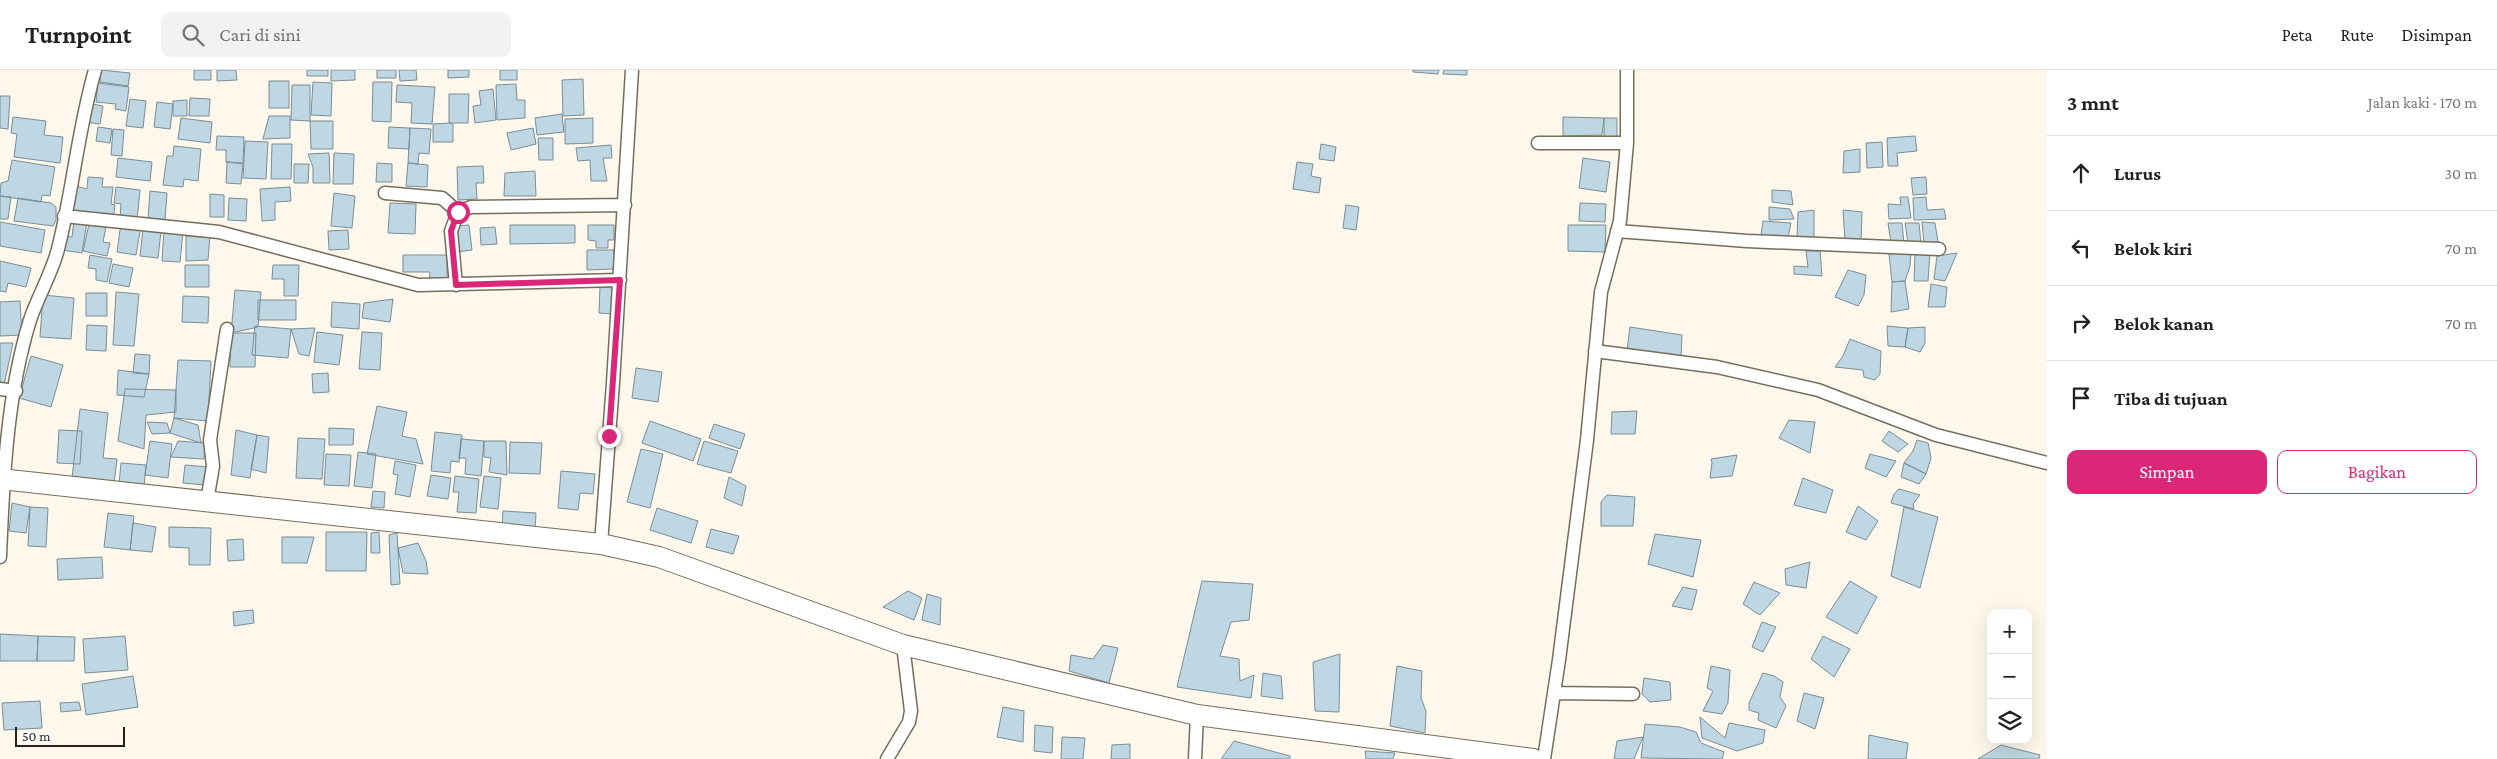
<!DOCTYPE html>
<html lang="id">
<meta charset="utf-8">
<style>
body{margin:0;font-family:"Crimson Pro",serif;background:#f2f2f2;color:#202124}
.controls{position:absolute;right:15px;bottom:15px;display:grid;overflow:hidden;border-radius:10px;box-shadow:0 5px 20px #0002}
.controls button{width:45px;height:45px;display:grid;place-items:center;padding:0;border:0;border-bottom:1px solid #e0e0e0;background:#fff;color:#202124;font:25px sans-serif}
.scale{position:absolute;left:15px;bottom:12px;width:110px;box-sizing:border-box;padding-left:5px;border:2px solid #26221b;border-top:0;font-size:14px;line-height:18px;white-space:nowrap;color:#26221b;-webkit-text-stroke:4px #fff;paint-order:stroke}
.stop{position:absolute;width:15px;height:15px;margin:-11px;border:4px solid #db2777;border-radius:50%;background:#fff}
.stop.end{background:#db2777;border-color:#fff;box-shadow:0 1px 5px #0008}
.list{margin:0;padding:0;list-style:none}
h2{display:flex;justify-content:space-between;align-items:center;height:65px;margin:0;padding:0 20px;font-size:21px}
h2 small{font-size:16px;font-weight:400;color:#757577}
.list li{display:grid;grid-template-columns:32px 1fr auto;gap:15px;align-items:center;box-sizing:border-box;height:75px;padding:0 20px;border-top:1px solid #e0e0e0}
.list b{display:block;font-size:19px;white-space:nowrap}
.list em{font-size:16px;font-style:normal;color:#757577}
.actions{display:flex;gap:10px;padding:15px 20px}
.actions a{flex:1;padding:11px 0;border:1px solid #db2777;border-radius:10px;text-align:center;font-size:18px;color:#db2777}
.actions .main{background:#db2777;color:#fff}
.icon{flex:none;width:28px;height:28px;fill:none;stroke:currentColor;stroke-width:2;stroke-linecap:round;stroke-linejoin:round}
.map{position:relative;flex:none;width:2047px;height:689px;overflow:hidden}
header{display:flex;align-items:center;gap:30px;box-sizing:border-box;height:70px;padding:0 25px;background:#fff;border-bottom:1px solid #e0e0e0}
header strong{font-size:24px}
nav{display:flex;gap:28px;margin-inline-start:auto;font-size:18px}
.search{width:350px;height:45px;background:#f2f2f2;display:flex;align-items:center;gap:12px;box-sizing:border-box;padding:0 18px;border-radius:10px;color:#757577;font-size:19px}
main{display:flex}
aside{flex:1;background:#fff}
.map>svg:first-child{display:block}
.building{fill:#bfd7e2;stroke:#788e98}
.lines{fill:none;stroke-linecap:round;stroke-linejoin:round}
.minor-casing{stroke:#776d5b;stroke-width:15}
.primary-casing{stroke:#776d5b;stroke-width:22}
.minor{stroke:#fff;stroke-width:12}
.primary{stroke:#fff;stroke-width:20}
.route{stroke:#db2777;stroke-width:6}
</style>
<header>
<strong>Turnpoint</strong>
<div class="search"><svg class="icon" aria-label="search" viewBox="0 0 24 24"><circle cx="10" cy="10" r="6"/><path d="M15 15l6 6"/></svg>Cari di sini</div>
<nav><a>Peta</a><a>Rute</a><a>Disimpan</a></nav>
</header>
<main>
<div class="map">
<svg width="2047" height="689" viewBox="0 0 2047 689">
<rect width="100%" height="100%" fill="#fef7eb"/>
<path class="building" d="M101,0L130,3L128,16L100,12Z
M194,0H211V10H194Z
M217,0H236L237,10L217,11Z
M307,0H328V6H307Z
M331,0H355V10L331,11Z
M377,0H396V8H377Z
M399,0H416L417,10L400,11Z
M448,0H469V7L448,8Z
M500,0H517V10H500Z
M1413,0H1439L1438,4L1413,2Z
M1444,0H1467V5L1443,4Z
M583,9L584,45L563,46L562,10Z
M269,11H289V38H269Z
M313,12L332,13L331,46L311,45Z
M373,12H392L391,52L372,51Z
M98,13L129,17L126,41L115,39L116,34L96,32Z
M516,14L517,30H525V48L497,50L496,15Z
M292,15H310V51L291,50Z
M397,15L435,17L432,54L411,53L412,33L396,32Z
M493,19L496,50L475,53L473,36L481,35L479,21Z
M449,24H469L468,53H449Z
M0,26H10L8,59L0,58Z
M190,28L210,29L209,46H189Z
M130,29L146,31L143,58L126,56Z
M187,30V46H173V31Z
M157,32L173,34L170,59L154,57Z
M88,33L103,36L100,54L84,52Z
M562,44L564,62L537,65L535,48Z
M269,46H290V68L263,69Z
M13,47L46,51L44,65L63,67L60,93L14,87L17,64L11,63Z
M1563,47L1604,48L1602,65L1563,66Z
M181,48L212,52L210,73L178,69Z
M593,48V73L565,74V49Z
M1604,48H1617V67H1604Z
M310,51H333V79H311Z
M449,53L453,54V72H433V54Z
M98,57L112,59L110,73L96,71Z
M389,57L410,58L409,79L388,78Z
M410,58L431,59L429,84L419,83L418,94L408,93Z
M533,58L536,74L511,80L507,63Z
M113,59L124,60L122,86L111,85Z
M217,66L244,67L243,93L226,92V80H216Z
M1915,66L1917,81L1897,83L1898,96H1888L1887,68Z
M538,68H553V90H539Z
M245,71L268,72L266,109L243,108Z
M1882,72L1883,97L1867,98L1866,73Z
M272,74H292L291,109H271Z
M1321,74L1336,77L1334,91L1319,89Z
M611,75L612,88H603L607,111H591L590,90L578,91L576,78Z
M174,76L201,79L198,111L184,109L183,117L163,115L167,86H173Z
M1860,79V102L1843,103L1844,81Z
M329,83L330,113H313V97L308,84Z
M334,83L354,84L353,114H333Z
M118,88L152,92L150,111L116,107Z
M1583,88L1610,92L1606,122L1579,118Z
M12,90L55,97L50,126L42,125L41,132L0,126L1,113L8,111Z
M227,92L243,94L241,114L226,113Z
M1297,92L1313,94L1311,106L1321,108L1319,123L1293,119Z
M377,93L392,94V112H376Z
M408,93L428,95L427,117L406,116Z
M294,94H309L308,113H294Z
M483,96L484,113H476L477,129L458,130L457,97Z
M535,101L536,126H504L505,103Z
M88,107L103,108L102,117H113L111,134L115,135L113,150L72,142L76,116L87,119Z
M1926,107L1927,124L1913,125L1911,108Z
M116,117L140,120L137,150L120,148L121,134L114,133Z
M290,117L291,131L275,132V150L262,151L260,119Z
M1772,120L1791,121L1793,135L1772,132Z
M150,121L167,123L165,150L148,148Z
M334,123L355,126L352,158L331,156Z
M210,124L224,125V147H210Z
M0,126L11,127L8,149H0Z
M1900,127H1908L1911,148L1889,149L1888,134L1901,135Z
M1926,127L1927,140L1944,139L1946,149L1914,150L1913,128Z
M18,128L51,133L56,137V150L53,156L14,151Z
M229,128L247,129L246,151L228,150Z
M390,133L416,134L415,164L388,163Z
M1580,133L1606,134L1605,152L1579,151Z
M1346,135L1359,137L1356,160L1343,158Z
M1769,137L1790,139L1794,149L1769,150Z
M1814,140V169L1797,168L1798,142Z
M1843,140L1862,142L1861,171H1845Z
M74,150L87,152L82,183L62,180L64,166L72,167Z
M1763,151L1791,153L1788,167L1761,165Z
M0,152L45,160L41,183L0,176Z
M1922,152L1935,153L1938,172L1924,173Z
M121,153L141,156L136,185L117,182Z
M1888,153H1902L1904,174L1891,173Z
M1905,153H1919L1921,174L1908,173Z
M89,154L106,157L103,172L110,173L107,186L83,181Z
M469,155L472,180L457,182L455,156Z
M510,155H575V173L510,174Z
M588,155H614V170H608V178H596V171L588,170Z
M1568,155H1606L1605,182L1568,181Z
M495,157L497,174L481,175L480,158Z
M143,159L161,161L158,188L140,186Z
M164,160L183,162L180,192L162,191Z
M348,160L349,179L329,180L328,161Z
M210,165L208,190L186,191V166Z
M587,180H614V199L587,200Z
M1806,181H1820L1822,206L1794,204V196L1808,197Z
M1911,181L1910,196L1905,211L1892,212L1889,184Z
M1915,182H1930L1928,211H1914Z
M1957,183L1945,211L1934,209L1937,186Z
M90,185L112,189L107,212L96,210V199L88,198Z
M403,185H447V212H429L430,202H403Z
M0,191L31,198L26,217L8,213L6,222L0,221Z
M113,194L133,198L129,217L109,213Z
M185,195H209V217H185Z
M273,195H299L298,226H284V209H272Z
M1848,200L1866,205L1864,225L1858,236L1835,227Z
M1905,211L1909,239L1891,242L1892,212Z
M1931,214L1947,217L1945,237H1928Z
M600,217L614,218L613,244L599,243Z
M235,220L261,222L258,257L231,263Z
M116,222L139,224L134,276L113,275Z
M86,223H107V246H86Z
M43,225L74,228L71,269L40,267Z
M183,226L209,227L208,253L182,252Z
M393,229L390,252L362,248L364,233Z
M258,230H296V250H258Z
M20,231L22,265L0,266V232Z
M332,232L360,234L359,259L331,257Z
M87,255L107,256L106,281L86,280Z
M255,256L291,259L288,288L252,285Z
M1887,256L1908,258L1905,277L1888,276Z
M1630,257L1682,265L1681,289L1627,281Z
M1925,257V273L1920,282L1905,277L1908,258Z
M315,258L309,286L299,284L291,259Z
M317,262L343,265L339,295L314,292Z
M362,262L382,263L380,300L359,299Z
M231,263H256L255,297H230Z
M1850,269L1881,281L1880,304L1875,310L1864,307L1863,300L1835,297L1843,286Z
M0,273H13L4,315L0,314Z
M135,284L150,285L149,304L133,303Z
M31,286L63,295L51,337L19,328Z
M178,290L211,291L208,351L174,348Z
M636,298L662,302L658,332L632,328Z
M118,300L149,304L144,327L117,325Z
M328,303L329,322L313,323L312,304Z
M125,319L176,320V342L146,345L144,379L118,371Z
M377,336L407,342L402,366L416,369L423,394L367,384Z
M80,339L108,343L103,388L117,389L114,414L72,408Z
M1637,341L1635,364H1611L1612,342Z
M174,348L198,355L201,373L170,363Z
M1789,350L1815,352L1810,383L1779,368Z
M650,351L701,369L693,391L642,373Z
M147,352L167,353L170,363L152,364Z
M714,354L745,364L740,379L709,368Z
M329,358L354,359L353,375H329Z
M59,360L82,361L80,394L57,393Z
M236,360L257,365L250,408L231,405Z
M1889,361L1908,374L1898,382L1882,371Z
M435,362L462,365L459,392L451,391L450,403L431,401Z
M257,365L269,367L266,403L251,399Z
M298,368L325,369L322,409L296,408Z
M461,369L484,371L481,406L465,404L466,388H459Z
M1917,370L1928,373L1931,388L1926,404L1904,393L1913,381Z
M150,371L172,374L168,408L145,405Z
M178,371L205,373L204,389L171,387Z
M484,371H506L507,405L489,402L491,388L484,387Z
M704,371L738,381L731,403L697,394Z
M510,372L542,373L540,404L509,403Z
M641,379L663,384L650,438L627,432Z
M358,382L376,384L372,418L354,416Z
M326,384L351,385L349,416L324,415Z
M1870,384L1896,391L1886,407L1865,398Z
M1737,385L1732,406L1710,408L1712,393L1711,389Z
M395,391L416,395L410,427L395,424L398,405L393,404Z
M121,393L146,395L144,417L119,414Z
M1904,393L1926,404L1919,414L1901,407Z
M185,395L208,397L205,415L183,413Z
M561,401L595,404L593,424L580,423L578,440L558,438Z
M431,405L451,408L448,429L427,426Z
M455,406L479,409L476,443L457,442L459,422H453Z
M484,406L501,408L498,439L480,437Z
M729,407L746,416L742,436L724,428Z
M1803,408L1833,420L1826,443L1794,435Z
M1899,419L1920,425L1913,434L1914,439L1891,433L1894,424Z
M373,421L385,422L384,438L371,437Z
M1607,425L1635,427L1633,456H1601V432Z
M12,433L30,437L26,463L9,461Z
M1858,436L1878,451L1866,470L1846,462Z
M30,437L48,438L46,477L28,476Z
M1904,437L1938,447L1920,518L1891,506Z
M657,438L698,451L691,473L650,460Z
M503,441L536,443L535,461L502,458Z
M108,443L134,446L130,480L104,477Z
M133,453L156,457L152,482L130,480Z
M169,457L211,458L210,495H189V478L169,477Z
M711,459L739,466L733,484L706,477Z
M326,462H367L366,501H326Z
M379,462L380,483H371V463Z
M397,463L400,514L391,515L389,465Z
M1655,464L1701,470L1693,507L1648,494Z
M282,467H314L307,493H282Z
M243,469L244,490L228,491L227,470Z
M418,473L426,491L428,504L403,503L398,478Z
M102,487L103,508L58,510L57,489Z
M1810,492L1806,518L1786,515L1785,499Z
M1202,511L1253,514L1249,550L1231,552L1220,586L1239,589L1240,611L1254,605L1251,628L1177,617Z
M1850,511L1877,527L1857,564L1826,547Z
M1754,512L1780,523L1760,545L1743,534Z
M1683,517L1697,520L1692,540L1672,536Z
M908,521L922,528L914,550L883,537Z
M927,524L941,528L940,555L922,550Z
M253,540L254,553L234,556L233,542Z
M1762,552L1776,557L1763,582L1752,577Z
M0,564L38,566L37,591H0Z
M38,566L75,567L74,591H37Z
M125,566L128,600L85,603L83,569Z
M1823,566L1850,579L1834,607L1811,589Z
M1103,575L1118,578L1109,613L1069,601L1071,585L1093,589Z
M1340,584L1339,642L1315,641L1313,592Z
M1397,596L1422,601L1421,628L1426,641L1425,663L1390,656Z
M1711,596L1730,600L1728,633L1722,644L1703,641L1713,621L1707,618Z
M1263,603L1281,606L1283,629L1261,626Z
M1763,603L1774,606L1783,612L1780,627L1786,636L1776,658L1758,650L1759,643L1749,640V633Z
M133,606L138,637L86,645L82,614Z
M1644,608L1670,612L1671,630L1650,632L1642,624Z
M1804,623L1824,628L1815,659L1797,651Z
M40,631L42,658L4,660L2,633Z
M79,632L81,640L61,642L60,633Z
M1003,637L1024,641L1023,672L997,667Z
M1700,647L1725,668L1729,653L1765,660L1763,673L1737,681L1702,668Z
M1645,654L1680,657L1696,662L1701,673L1724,682L1722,689L1641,688Z
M1035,655L1053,657L1052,683L1034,681Z
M1869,665L1908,673L1906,689H1868Z
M1062,667L1085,668L1083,689H1061Z
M1643,667L1634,689H1614L1617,671Z
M1234,671L1290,686V689H1221Z
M1130,674V689H1111L1112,675Z
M2001,675L2040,685L2039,689H1978Z
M1365,681L1395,683L1393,689H1366Z"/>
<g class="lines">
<defs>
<path id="minor" d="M1538,73H1627
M385,123L442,128L458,142
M64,146L219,162L418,215L620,210
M1617,161L1747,171L1939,179
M456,215L451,161L458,142L471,137L625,135
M1595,281L1717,297L1818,320L1936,365L2047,393
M0,319L16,321
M207,431L213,396L210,370L227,259
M601,474L613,313L632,0
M0,487C3,409 7,324 30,250C38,226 52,203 58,179C73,120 78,59 95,0
M1554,623L1633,624
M887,689L909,652L911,641L903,575
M1195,689L1197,645
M1544,689L1559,590L1587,370L1601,222L1620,151L1627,73V0"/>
<path id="primary" d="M0,409L601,474L659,487L903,575L1197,645L1533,689"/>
</defs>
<use href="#minor" class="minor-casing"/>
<use href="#primary" class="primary-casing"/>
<use href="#minor" class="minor"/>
<use href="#primary" class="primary"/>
</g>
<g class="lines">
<path class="route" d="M458,142L451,161L456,215L620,210L609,366"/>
</g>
</svg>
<div class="controls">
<button>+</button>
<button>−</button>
<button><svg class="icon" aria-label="layers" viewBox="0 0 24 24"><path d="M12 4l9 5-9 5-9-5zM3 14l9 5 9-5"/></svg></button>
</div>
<div class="scale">50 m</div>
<div class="stop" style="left:458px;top:142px"></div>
<div class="stop end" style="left:609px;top:366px"></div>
</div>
<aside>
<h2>3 mnt<small>Jalan kaki · 170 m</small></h2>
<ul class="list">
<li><svg class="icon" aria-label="ahead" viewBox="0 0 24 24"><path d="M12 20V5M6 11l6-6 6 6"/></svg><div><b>Lurus</b></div><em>30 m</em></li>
<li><svg class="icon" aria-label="left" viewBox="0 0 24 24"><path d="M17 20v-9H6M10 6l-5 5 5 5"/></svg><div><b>Belok kiri</b></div><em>70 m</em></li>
<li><svg class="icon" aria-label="right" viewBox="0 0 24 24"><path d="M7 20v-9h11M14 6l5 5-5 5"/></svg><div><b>Belok kanan</b></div><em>70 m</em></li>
<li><svg class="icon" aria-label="arrive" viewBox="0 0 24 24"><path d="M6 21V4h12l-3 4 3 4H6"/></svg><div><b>Tiba di tujuan</b></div></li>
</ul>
<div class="actions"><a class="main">Simpan</a><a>Bagikan</a></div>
</aside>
</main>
